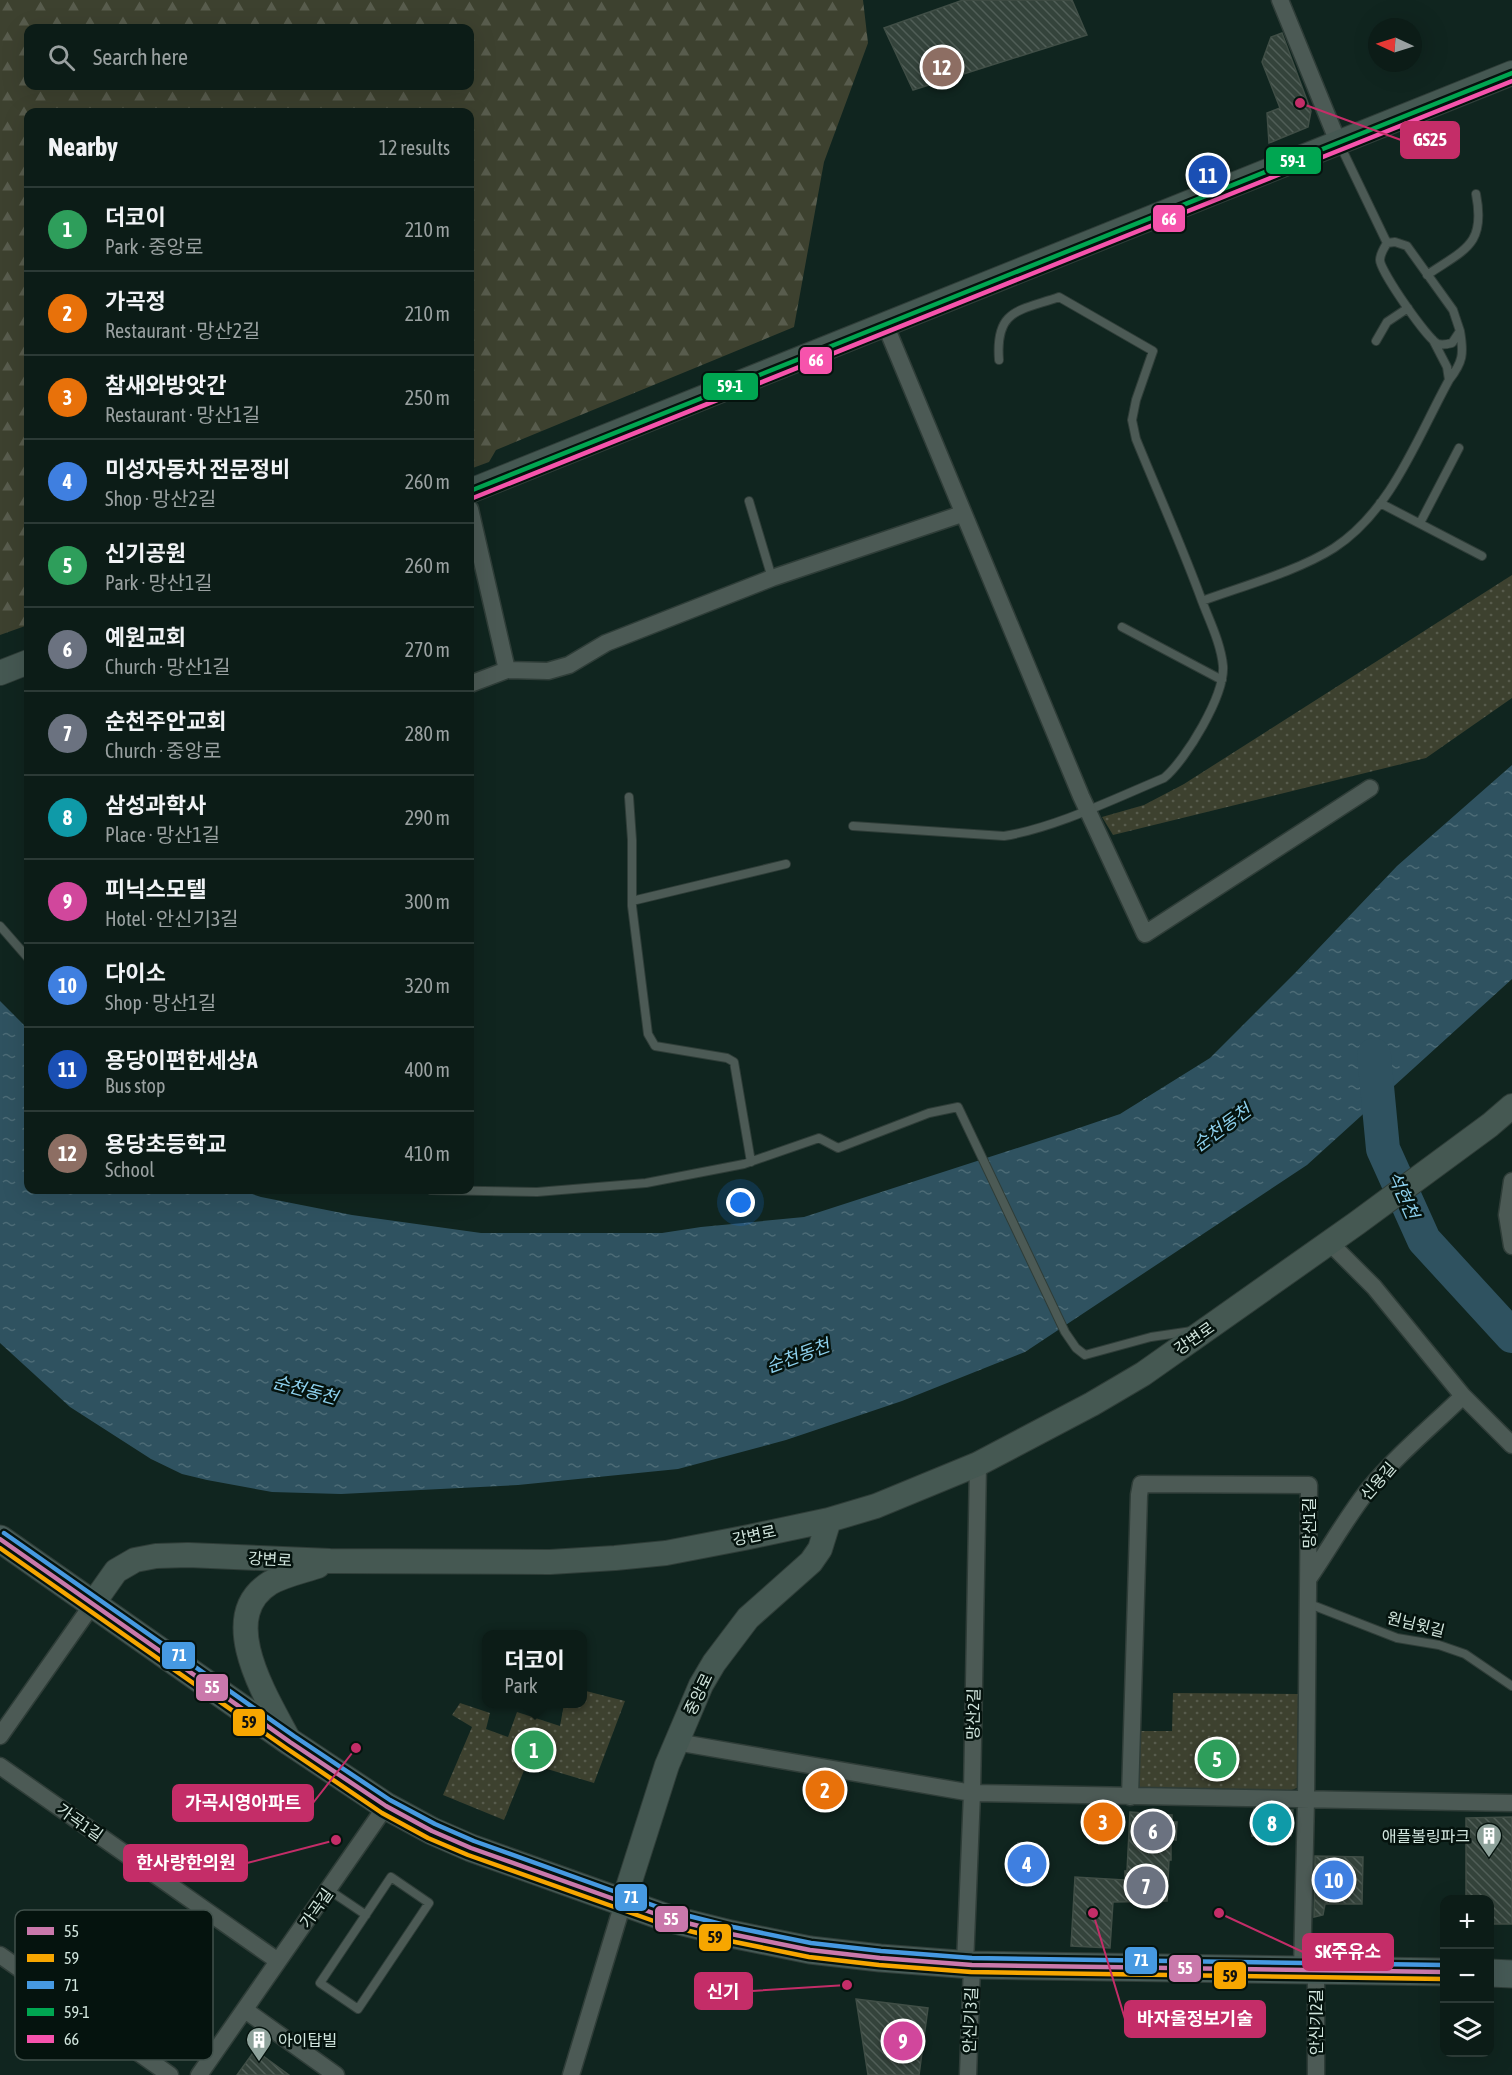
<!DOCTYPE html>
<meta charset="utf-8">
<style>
body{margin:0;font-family:"Asap Condensed","Noto Sans KR",sans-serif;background:#152520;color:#f1f3f6}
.controls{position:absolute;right:18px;bottom:18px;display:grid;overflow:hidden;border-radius:12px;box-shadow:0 6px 24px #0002}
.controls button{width:54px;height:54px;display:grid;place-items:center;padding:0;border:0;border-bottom:2px solid #2c3a36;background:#0c1c17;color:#f1f3f6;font:30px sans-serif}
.compass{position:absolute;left:1368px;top:18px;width:54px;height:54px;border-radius:50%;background:#0c1c17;box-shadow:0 6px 24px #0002;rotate:274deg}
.you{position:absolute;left:741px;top:1203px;width:21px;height:21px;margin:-15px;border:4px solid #fff;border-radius:50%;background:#1a73e8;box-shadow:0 0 0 9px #1a73e833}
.badge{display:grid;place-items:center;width:39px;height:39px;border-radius:50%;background:#db2777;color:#fff;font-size:20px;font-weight:700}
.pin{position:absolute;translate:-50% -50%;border:3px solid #fff;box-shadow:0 2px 6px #0006}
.popup{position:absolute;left:482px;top:1630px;width:105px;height:78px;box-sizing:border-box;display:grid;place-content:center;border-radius:12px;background:#0c1c17;filter:drop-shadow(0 2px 4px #0005);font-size:20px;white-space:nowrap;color:#9aa1a1}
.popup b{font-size:22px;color:#f1f3f6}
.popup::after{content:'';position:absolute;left:50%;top:100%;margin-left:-12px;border:12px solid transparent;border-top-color:#0c1c17}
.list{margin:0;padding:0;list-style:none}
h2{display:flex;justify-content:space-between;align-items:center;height:78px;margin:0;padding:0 24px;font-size:26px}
h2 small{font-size:20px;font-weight:400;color:#9aa1a1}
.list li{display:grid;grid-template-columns:39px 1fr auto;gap:18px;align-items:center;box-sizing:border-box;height:84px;padding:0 24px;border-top:2px solid #2c3a36}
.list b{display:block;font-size:22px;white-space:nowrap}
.list p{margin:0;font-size:20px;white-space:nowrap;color:#9aa1a1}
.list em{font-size:20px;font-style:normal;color:#9aa1a1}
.icon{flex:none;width:33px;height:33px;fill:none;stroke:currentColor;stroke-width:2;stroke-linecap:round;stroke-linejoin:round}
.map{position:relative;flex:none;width:1512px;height:2075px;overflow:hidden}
.search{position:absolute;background:#0c1c17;box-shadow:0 6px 24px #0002;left:24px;top:24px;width:450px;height:66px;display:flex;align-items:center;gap:15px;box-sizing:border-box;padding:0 21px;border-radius:12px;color:#9aa1a1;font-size:22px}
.panel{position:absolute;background:#0c1c17;box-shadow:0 6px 24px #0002;left:24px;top:108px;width:450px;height:1086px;border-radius:12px}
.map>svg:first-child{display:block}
.forest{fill:url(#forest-firs);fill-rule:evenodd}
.park{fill:url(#park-dots)}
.water{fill:url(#water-ripples)}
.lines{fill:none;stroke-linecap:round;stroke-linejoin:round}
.river{stroke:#2f5260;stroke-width:34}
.building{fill:url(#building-back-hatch);stroke:#404e46;stroke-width:1.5}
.lane-casing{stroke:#2f3d38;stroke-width:10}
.street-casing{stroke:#2f3d38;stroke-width:19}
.secondary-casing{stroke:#2f3d38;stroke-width:26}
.primary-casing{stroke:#2f3d38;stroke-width:29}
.lane{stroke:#4c5a55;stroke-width:8}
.street{stroke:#4c5a55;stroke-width:16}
.secondary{stroke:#455852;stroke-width:24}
.primary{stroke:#465a56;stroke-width:27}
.bus-1-casing{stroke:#05130e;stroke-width:9}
.bus-2-casing{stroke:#05130e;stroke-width:9}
.bus-3-casing{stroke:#05130e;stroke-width:9}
.bus-4-casing{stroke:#05130e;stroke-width:9}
.bus-5-casing{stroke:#05130e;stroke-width:9}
.bus-1{stroke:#ca78ab;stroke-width:4.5}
.bus-2{stroke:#f7a600;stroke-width:4.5}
.bus-3{stroke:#4699e1;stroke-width:4.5}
.bus-4{stroke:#00a651;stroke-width:4.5}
.bus-5{stroke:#f653ac;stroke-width:4.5}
.labels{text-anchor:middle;stroke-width:5;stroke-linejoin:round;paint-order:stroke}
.street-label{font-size:16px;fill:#d2e6de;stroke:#05130e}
.poi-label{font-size:16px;fill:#d2e6de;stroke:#05130e;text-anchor:end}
.water-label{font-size:18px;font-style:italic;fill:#8ed1ee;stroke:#05130e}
.key{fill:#05130e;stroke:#42524c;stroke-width:1.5}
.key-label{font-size:16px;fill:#d2e6de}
.leader{fill:none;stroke:#c42d68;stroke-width:2}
.callout-dot{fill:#c42d68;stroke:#05130e;stroke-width:2}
.callout{fill:#c42d68;stroke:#c42d68;stroke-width:2}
.callout-label{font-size:18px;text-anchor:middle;font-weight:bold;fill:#fff}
.line-badge{stroke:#05130e;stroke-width:2}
.badge-label{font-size:16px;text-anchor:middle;font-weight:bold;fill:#fff}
.pale-badge-label{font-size:16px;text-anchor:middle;font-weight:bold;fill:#111}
</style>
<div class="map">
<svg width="1512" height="2075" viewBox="0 0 1512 2075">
<defs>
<pattern id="forest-firs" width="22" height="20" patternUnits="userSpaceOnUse" patternTransform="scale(1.5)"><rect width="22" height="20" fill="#3d412f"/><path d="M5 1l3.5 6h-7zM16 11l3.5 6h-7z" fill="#585c4d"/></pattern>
<pattern id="park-dots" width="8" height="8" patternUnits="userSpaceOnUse" patternTransform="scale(1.5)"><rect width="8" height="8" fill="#3d412f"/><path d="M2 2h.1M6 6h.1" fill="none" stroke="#585c4d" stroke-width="1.8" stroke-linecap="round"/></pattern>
<pattern id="water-ripples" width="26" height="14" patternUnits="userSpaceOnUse" patternTransform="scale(1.5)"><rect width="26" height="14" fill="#2f5260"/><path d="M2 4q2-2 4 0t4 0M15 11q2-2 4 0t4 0" fill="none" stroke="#4c6b76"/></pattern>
<pattern id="building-back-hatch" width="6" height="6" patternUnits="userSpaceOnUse" patternTransform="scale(1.5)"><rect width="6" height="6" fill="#34433b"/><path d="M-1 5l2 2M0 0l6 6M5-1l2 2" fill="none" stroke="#505e57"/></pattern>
</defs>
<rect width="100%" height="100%" fill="#10251f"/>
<path class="forest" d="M0,0H863L868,43L824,162L794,327L496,450L489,462L470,469V112H28V625L0,635ZM28,28H470V86H28Z"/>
<path class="park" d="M1512,575V698L1426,758L1113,835L1102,817L1144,805L1184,784Z
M582,1690L625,1701L594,1783L527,1763L504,1820L443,1795L472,1727L452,1715L460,1703L490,1713L486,1729L508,1737L517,1712L560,1726L564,1704H582Z
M1173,1693L1298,1694L1297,1788L1281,1794L1137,1793V1731H1172Z"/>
<path class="water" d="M1512,765V979L1307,1165L1025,1352L902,1401L786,1440L678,1469L518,1485L341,1494L272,1492L207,1480L182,1474L151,1459L70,1407L0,1343V1001L28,1029V1190H240L261,1197L352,1215L481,1233H662L701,1227L804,1217L1070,1131L1120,1114L1210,1058L1296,972L1397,866Z"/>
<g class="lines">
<path class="river" d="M1374,1055L1383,1149L1424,1240L1512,1336"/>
</g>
<path class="building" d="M963,0H1072L1087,35L913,90L884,28Z
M1282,33L1311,111L1308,127L1269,143L1267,113L1280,108L1262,62L1271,37Z
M1254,1809L1293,1810L1291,1836H1252Z
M1130,1812L1172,1815V1822H1177L1176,1840L1171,1839V1860H1169L1167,1901L1113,1902L1110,1948L1071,1946L1075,1877L1125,1880V1871H1127Z
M1512,1817V1924H1490V1899H1466V1818Z
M1018,1843L1037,1844L1035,1884L1016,1883Z
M1315,1856L1363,1857L1362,1904H1325L1323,1915L1314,1917Z
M856,1999L928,2008L919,2075H868Z
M255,2050L289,2075H237Z"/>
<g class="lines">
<defs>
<path id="lane" d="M1339,143L1387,243
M1395,242L1407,246L1453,310L1460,331L1452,343C1448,344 1443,345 1438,344C1428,340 1380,271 1380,260C1380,254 1384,248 1387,243Z
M1427,275C1465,249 1486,245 1476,194
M1433,340L1447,367L1449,380C1463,362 1464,354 1460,331
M1376,341L1387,322L1408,308
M749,501L772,578
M1380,503L1482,556
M1420,523L1459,448
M1202,601C1243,586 1298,571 1334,548C1392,510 1417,438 1449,380
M1122,627L1222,680
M629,797L632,840V906L648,1034L655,1046L727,1058L734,1062L751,1162
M853,826L1004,836C1055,828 1116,798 1164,778C1186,760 1225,695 1223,666C1221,644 1210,622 1202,601C1182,546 1158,493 1136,439L1132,420L1136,400L1153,351L1059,297C1019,311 995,309 999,360
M632,901L786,864
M0,926L28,958
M431,1190L537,1192L646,1183L744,1164L819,1138L838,1148L929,1113L958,1107L1065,1332L1076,1348L1085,1355L1151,1337L1192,1331
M1307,1603L1397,1638L1439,1645L1465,1654L1512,1686
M391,1877L429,1903L358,2009L320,1983Z
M329,1890L366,1915"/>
<path id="street" d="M1280,0L1338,142
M885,324L1081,796L1145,934L1370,788
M470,509L507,670
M470,684L507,670L548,671L569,665L606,643L772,578L962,514
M1512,1181L1507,1215L1512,1246
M1330,1243L1374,1287L1463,1396L1512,1445
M1309,1578C1329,1549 1346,1518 1368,1490C1396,1456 1431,1427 1463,1396
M0,1736L92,1605
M676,1742L972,1793L1512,1803
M0,1766L278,1961
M1130,1797L1139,1495L1141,1484L1309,1485L1306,1800L1302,1970
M0,1955L170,2075
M965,1964L972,1793L978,1464
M245,2010L336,2075
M199,2075L386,1806
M571,2075L623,1903
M968,2075L972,1965
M1316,2075V1970"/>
<path id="secondary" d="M470,491L1512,73
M0,673L28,662
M92,1605L116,1571L135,1560L156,1556L188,1555L330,1561L550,1562L615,1558L666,1553L749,1537L829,1520L876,1506L978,1464L1092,1404L1143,1374L1357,1223L1490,1125L1512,1106
M290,1742C269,1701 214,1618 270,1583C284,1575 303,1571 318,1566
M623,1903L667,1765L701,1685L714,1663L748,1618L811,1562L820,1549L829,1520"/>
<path id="primary" d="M0,1539L290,1742L386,1806L432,1831L471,1848L667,1918L731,1934L810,1950L880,1958L972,1965L1444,1972
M1490,1973L1512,1974"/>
</defs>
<use href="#lane" class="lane-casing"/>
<use href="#street" class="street-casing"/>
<use href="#secondary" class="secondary-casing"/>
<use href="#primary" class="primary-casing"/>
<use href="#lane" class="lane"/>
<use href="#street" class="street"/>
<use href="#secondary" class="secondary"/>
<use href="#primary" class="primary"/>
<defs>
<path id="bus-1" d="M0,1539L290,1742L386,1806L432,1831L471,1848L667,1918L731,1934L810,1950L880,1958L972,1965L1444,1972"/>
<path id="bus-2" d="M0,1548L286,1748L382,1813L428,1838L468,1855L665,1925L730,1941L809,1957L879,1965L971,1972L1444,1979"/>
<path id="bus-3" d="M4,1533L294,1736L390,1800L435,1824L474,1841L669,1911L733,1927L811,1943L881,1951L972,1958L1444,1965"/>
<path id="bus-4" d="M470,491L1512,73"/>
<path id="bus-5" d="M473,498L1512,81"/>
</defs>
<use href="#bus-1" class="bus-1-casing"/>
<use href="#bus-2" class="bus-2-casing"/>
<use href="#bus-3" class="bus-3-casing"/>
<use href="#bus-4" class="bus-4-casing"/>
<use href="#bus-5" class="bus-5-casing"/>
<use href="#bus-1" class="bus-1"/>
<use href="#bus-2" class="bus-2"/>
<use href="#bus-3" class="bus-3"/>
<use href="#bus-4" class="bus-4"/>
<use href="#bus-5" class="bus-5"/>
</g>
<defs>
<symbol id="building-pin" viewBox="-11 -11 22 30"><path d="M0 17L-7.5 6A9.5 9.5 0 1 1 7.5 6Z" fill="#8ea29b" stroke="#05130e"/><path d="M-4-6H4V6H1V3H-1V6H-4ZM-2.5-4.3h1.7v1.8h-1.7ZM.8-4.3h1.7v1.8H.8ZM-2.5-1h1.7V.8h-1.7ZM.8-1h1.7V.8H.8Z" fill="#fff"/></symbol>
</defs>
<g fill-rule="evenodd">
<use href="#building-pin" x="1474" y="1821" width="30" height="40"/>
<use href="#building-pin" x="244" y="2025" width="30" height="40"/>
</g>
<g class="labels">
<g class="street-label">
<text transform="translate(1194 1338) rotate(-35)" y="6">강변로</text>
<text transform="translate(1378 1481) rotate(-49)" y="6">신용길</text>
<text transform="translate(1309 1523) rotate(-90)" y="6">망산1길</text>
<text transform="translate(754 1535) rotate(-12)" y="6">강변로</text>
<text transform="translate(270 1559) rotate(3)" y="6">강변로</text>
<text transform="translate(1416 1624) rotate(14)" y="6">원님윗길</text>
<text transform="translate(698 1694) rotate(-64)" y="6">중앙로</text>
<text transform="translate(973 1714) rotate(-89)" y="6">망산2길</text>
<text transform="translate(80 1822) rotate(35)" y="6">가곡1길</text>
<text transform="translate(316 1908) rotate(-55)" y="6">가곡길</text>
<text transform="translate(970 2020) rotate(-88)" y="6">안신기3길</text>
<text transform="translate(1316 2022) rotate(-90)" y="6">안신기2길</text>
</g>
<g class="poi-label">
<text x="1470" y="1842">애플볼링파크</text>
<text x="278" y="2046" text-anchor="start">아이탑빌</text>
</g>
<g class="water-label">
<text transform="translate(1222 1128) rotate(-36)" y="6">순천동천</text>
<text transform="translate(1403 1195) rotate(66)" y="6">석현천</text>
<text transform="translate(798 1356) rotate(-20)" y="6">순천동천</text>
<text transform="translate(305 1390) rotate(15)" y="6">순천동천</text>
</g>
</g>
<rect x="15" y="1910" width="198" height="150" rx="9" class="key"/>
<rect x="27" y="1927" width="27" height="8" fill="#ca78ab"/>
<rect x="27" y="1954" width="27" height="8" fill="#f7a600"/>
<rect x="27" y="1981" width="27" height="8" fill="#4699e1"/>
<rect x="27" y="2008" width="27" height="8" fill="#00a651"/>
<rect x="27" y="2035" width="27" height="8" fill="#f653ac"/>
<g class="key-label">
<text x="64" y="1937">55</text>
<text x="64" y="1964">59</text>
<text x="64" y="1991">71</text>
<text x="64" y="2018">59-1</text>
<text x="64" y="2045">66</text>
</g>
<path class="leader" d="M1300 103L1401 140M356 1748L313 1803M336 1840L247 1863M1219 1913L1303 1952M847 1985L752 1991M1093 1913L1125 2019"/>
<g class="callout-dot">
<circle cx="1300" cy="103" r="6"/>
<circle cx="356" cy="1748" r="6"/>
<circle cx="336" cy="1840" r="6"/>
<circle cx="1219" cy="1913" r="6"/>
<circle cx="847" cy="1985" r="6"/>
<circle cx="1093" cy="1913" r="6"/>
</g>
<g class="callout">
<rect x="1401" y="122" width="58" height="36" rx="6"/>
<rect x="173" y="1785" width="140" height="36" rx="6"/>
<rect x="124" y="1845" width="123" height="36" rx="6"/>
<rect x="1303" y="1934" width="90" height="36" rx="6"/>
<rect x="695" y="1973" width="57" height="36" rx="6"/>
<rect x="1125" y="2001" width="140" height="36" rx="6"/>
</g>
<g class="callout-label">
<text x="1430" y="146">GS25</text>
<text x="243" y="1809">가곡시영아파트</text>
<text x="186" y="1869">한사랑한의원</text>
<text x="1348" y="1958">SK주유소</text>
<text x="723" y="1998">신기</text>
<text x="1195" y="2025">바자울정보기술</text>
</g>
<g class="line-badge">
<rect x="1265" y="146" width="57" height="29" rx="6" fill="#00a651"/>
<rect x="1152" y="204" width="34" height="29" rx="6" fill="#f653ac"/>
<rect x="799" y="346" width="34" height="29" rx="6" fill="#f653ac"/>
<rect x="702" y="372" width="57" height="29" rx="6" fill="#00a651"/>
<rect x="161" y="1641" width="35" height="29" rx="6" fill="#4699e1"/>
<rect x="195" y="1673" width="34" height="29" rx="6" fill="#ca78ab"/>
<rect x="232" y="1708" width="34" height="29" rx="6" fill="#f7a600"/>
<rect x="614" y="1883" width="34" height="29" rx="6" fill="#4699e1"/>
<rect x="654" y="1905" width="35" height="28" rx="6" fill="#ca78ab"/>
<rect x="698" y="1923" width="34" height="29" rx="6" fill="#f7a600"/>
<rect x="1124" y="1946" width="34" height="29" rx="6" fill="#4699e1"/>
<rect x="1168" y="1954" width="34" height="29" rx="6" fill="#ca78ab"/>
<rect x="1213" y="1961" width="34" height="29" rx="6" fill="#f7a600"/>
</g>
<g class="badge-label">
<text x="1293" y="167">59-1</text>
<text x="1169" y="225">66</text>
<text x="816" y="366">66</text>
<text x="730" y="392">59-1</text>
<text x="179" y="1661">71</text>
<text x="212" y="1693">55</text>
<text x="631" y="1903">71</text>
<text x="671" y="1925">55</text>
<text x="1141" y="1966">71</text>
<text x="1185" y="1974">55</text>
</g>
<g class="pale-badge-label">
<text x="249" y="1728">59</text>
<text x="715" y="1943">59</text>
<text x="1230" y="1982">59</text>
</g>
</svg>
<div class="controls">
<button>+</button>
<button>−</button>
<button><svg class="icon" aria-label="layers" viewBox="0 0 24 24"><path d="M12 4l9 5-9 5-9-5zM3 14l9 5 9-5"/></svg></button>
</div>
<svg class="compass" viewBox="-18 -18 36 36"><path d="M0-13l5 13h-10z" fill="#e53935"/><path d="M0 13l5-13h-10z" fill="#9aa1a1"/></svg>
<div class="you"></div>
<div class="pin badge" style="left:534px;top:1750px;background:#2e9e5b">1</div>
<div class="popup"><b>더코이</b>Park</div>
<div class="pin badge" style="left:825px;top:1790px;background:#e8710a">2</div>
<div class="pin badge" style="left:1103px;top:1822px;background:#e8710a">3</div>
<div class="pin badge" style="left:1027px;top:1864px;background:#3f7fe0">4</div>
<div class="pin badge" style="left:1217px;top:1759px;background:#2e9e5b">5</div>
<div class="pin badge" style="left:1153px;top:1831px;background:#6b7280">6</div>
<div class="pin badge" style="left:1146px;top:1886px;background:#6b7280">7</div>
<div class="pin badge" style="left:1272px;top:1823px;background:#0f9aa8">8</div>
<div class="pin badge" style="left:903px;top:2041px;background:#d1479c">9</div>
<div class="pin badge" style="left:1334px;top:1880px;background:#3f7fe0">10</div>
<div class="pin badge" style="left:1208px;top:175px;background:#1a4fb4">11</div>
<div class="pin badge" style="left:942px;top:67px;background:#8d6e63">12</div>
<div class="search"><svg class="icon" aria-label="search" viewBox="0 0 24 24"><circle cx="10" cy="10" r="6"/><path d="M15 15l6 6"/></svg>Search here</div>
<section class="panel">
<h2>Nearby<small>12 results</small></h2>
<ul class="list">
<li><span class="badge" style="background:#2e9e5b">1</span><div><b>더코이</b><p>Park · 중앙로</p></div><em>210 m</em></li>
<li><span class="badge" style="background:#e8710a">2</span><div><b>가곡정</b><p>Restaurant · 망산2길</p></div><em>210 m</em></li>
<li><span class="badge" style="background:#e8710a">3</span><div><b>참새와방앗간</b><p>Restaurant · 망산1길</p></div><em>250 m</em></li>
<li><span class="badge" style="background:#3f7fe0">4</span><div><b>미성자동차 전문정비</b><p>Shop · 망산2길</p></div><em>260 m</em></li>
<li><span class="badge" style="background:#2e9e5b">5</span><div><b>신기공원</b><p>Park · 망산1길</p></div><em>260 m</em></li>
<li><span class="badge" style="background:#6b7280">6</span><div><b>예원교회</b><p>Church · 망산1길</p></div><em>270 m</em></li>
<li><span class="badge" style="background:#6b7280">7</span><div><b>순천주안교회</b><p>Church · 중앙로</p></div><em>280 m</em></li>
<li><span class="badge" style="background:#0f9aa8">8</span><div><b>삼성과학사</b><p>Place · 망산1길</p></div><em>290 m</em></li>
<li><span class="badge" style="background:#d1479c">9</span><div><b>피닉스모텔</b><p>Hotel · 안신기3길</p></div><em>300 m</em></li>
<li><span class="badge" style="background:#3f7fe0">10</span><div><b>다이소</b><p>Shop · 망산1길</p></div><em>320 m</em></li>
<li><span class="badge" style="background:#1a4fb4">11</span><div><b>용당이편한세상A</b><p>Bus stop</p></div><em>400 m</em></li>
<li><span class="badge" style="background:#8d6e63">12</span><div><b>용당초등학교</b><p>School</p></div><em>410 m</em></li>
</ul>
</section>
</div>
